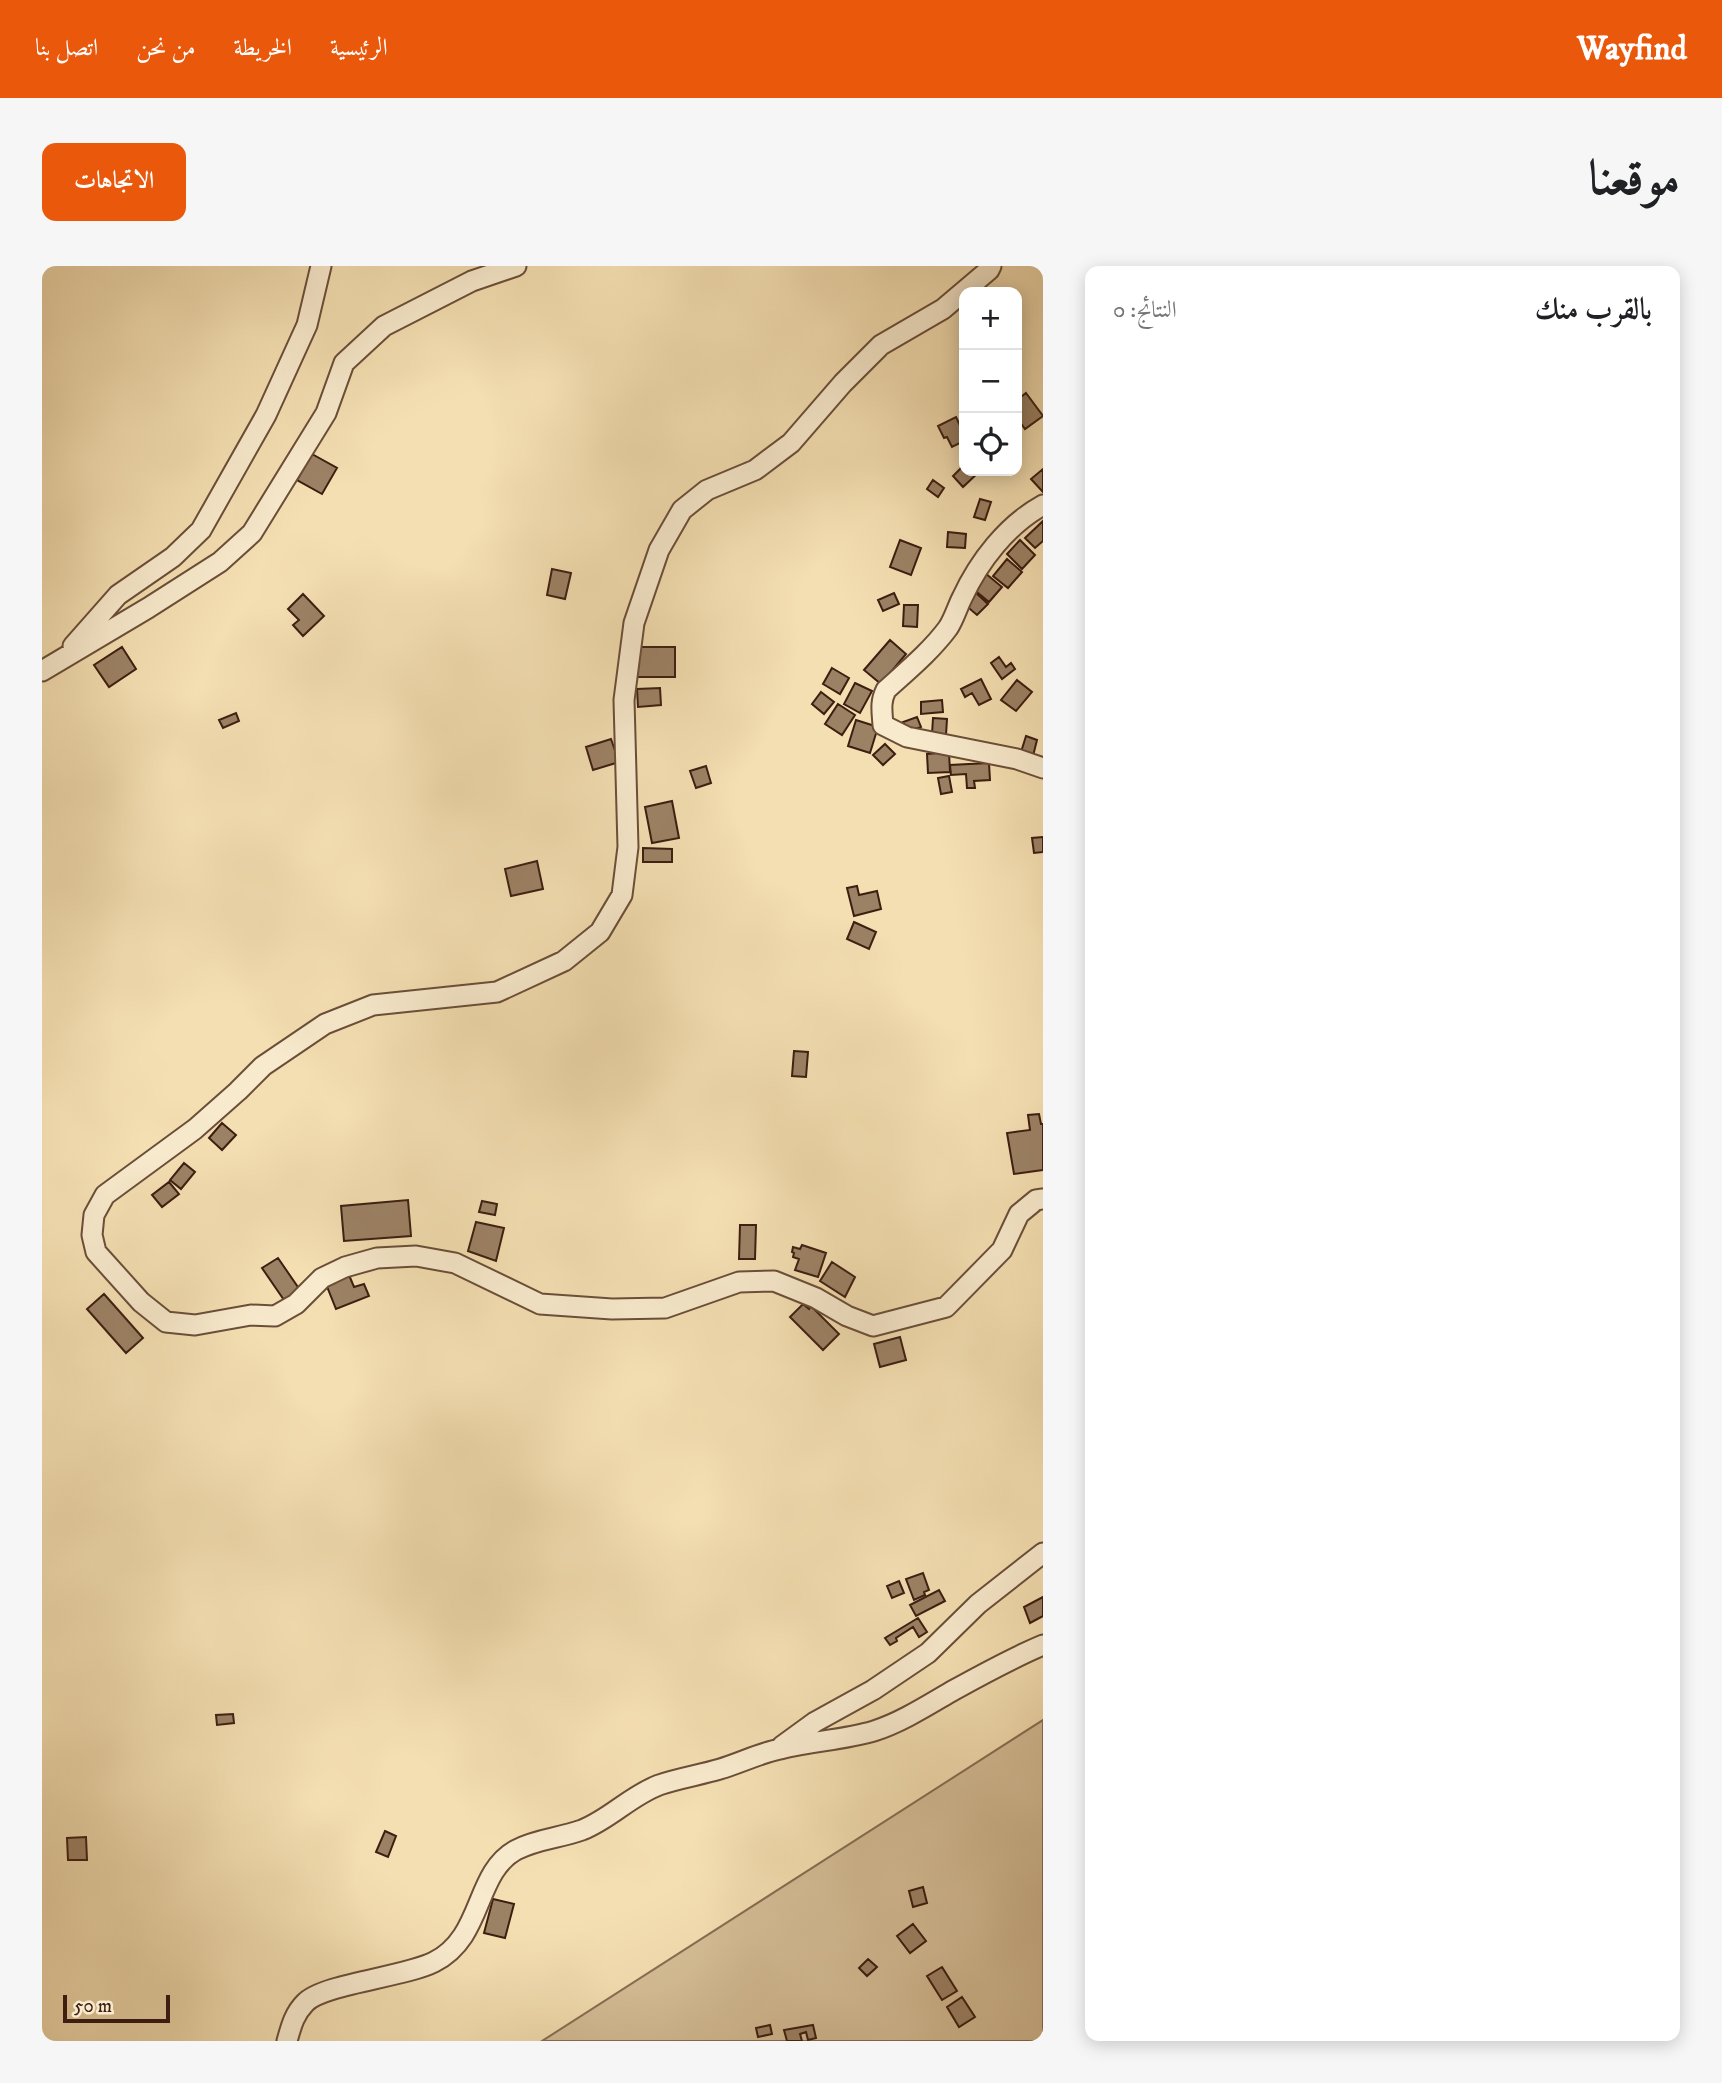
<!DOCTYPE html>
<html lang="ar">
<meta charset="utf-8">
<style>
body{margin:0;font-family:"IM FELL DW Pica",Amiri,serif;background:#f6f6f6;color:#202124;direction:rtl}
.controls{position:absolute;right:21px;top:21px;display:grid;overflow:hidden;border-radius:14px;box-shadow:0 4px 18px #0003}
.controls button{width:63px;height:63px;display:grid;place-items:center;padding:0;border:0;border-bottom:2px solid #e0e0e0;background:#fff;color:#202124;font:35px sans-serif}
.scale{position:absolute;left:21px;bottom:18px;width:107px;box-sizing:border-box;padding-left:7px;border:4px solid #3d1e11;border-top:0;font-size:19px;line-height:24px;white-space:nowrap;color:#3d1e11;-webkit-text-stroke:5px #f8eacd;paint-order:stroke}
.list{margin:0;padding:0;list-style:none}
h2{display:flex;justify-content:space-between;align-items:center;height:91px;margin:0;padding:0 28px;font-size:30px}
h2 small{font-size:23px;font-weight:400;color:#757577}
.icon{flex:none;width:38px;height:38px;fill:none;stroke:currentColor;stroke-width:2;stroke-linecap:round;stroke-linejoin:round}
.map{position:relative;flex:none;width:1001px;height:1775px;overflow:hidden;direction:ltr;border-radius:14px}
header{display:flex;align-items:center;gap:42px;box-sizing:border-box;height:98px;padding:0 35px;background:#ea580c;color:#fff}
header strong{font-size:33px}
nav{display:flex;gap:38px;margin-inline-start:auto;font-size:24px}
.intro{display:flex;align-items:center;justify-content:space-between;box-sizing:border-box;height:168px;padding:0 42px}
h1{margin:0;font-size:49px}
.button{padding:18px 32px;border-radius:14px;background:#ea580c;color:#fff;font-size:24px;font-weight:700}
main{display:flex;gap:42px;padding:0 42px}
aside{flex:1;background:#fff;border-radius:14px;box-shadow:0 4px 18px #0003}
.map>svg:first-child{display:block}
.green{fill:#d5be97;stroke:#896e54;stroke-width:2}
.building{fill:#9c8265;stroke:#3d1e11;stroke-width:2}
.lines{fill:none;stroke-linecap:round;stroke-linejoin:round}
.minor-casing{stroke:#6b4e39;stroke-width:23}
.minor{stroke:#f8eacd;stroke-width:19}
</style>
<header>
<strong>Wayfind</strong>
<nav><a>الرئيسية</a><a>الخريطة</a><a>من نحن</a><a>اتصل بنا</a></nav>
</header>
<div class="intro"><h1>موقعنا</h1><a class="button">الاتجاهات</a></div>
<main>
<aside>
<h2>بالقرب منك<small>النتائج: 0</small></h2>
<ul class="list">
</ul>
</aside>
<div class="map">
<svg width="1001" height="1775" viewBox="0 0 1001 1775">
<rect width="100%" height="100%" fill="#f4dfb2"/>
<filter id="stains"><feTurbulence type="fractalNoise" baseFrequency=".00286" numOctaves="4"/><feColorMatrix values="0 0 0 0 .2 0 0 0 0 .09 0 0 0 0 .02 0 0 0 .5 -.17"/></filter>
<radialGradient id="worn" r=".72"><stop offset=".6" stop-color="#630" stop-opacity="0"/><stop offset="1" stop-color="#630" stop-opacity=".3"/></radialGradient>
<path class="green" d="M1001,1454V1775H500Z"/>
<path class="building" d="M984,127L1001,150L983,163L975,152V134Z
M914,151L922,168V175L910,181L905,171L902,172L896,160Z
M270,188L295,202L280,228L255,214Z
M922,199V205H938L921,221L911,210Z
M1001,203V226L989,213Z
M891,214L902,222L896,231L885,223Z
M938,233L949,236L943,254L932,251Z
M1001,255V275L993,282L983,272Z
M906,266L924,268L923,282L905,281Z
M858,274L879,282L869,309L848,301Z
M978,274L993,289L980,303L965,288Z
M965,293L980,306L966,322L951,310Z
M510,303L529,307L523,333L505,329Z
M943,307L960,321L947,336L930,322Z
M933,326L946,338L935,349L921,337Z
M852,327L857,338L841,345L836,334Z
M261,328L282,350L261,370L251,359L257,354L246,343Z
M862,339H876L875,361L861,360Z
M848,374L864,388L839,418L822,404Z
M80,381L94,403L67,421L52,399Z
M592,381H633V411H592Z
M957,391L964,401L969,397L973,403L960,413L949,397Z
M790,402L807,412L798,428L781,418Z
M939,413L949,433L937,439L930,427L923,431L919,423Z
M975,414L990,426L974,445L959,434Z
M813,417L830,425L818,447L802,438Z
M618,422L619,439L596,441L595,423Z
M779,426L792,436L782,448L770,438Z
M900,434L901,446L879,448V436Z
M796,438L813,449L800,469L783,458Z
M194,447L197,455L181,462L177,454Z
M875,451L879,461L866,466L861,456Z
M891,452L905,453L904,469L890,468Z
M814,454L836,461L828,487L806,480Z
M984,470L995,474L991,490L979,486Z
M569,473L577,496L551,504L544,481Z
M843,478L853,488L841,499L831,489Z
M907,486L908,506L886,507L885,488Z
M947,497L948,514L932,515L933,522H925L924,508L909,509L908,499Z
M664,500L669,517L654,522L648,505Z
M907,510L910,526L899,528L896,512Z
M630,535L637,572L610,577L603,541Z
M1001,571V586L992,587L990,572Z
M601,582L630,583V596H601Z
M495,595L501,623L469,630L463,603Z
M815,620L817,629L835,625L839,643L812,650L805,622Z
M812,656L834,666L827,683L805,673Z
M752,785L766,786L764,811L750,810Z
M997,848L999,858H1001V904L972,908L965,867L988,864L986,849Z
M180,857L194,869L180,884L167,872Z
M142,897L153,906L139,923L128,914Z
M127,916L137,928L120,941L110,929Z
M366,934L369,970L302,975L299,940Z
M440,935L455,938L453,949L437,946Z
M434,956L462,962L454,995L426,985Z
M698,959H714L713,993H697Z
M760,979L784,987L776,1011L753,1004L757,993L751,991L752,987L750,986L751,981L758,983Z
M236,992L260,1027L244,1037L220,1002Z
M790,996L813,1011L803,1031L778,1015Z
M307,1009L312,1021L322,1018L327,1030L294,1043L284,1018Z
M62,1028L101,1072L84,1087L45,1043Z
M761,1038L767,1043L769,1040L797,1068L781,1084L748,1051Z
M858,1071L864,1094L838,1101L832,1078Z
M881,1307L887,1324L882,1326L883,1329L872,1334L864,1313Z
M857,1315L862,1327L850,1332L845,1320Z
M897,1324L903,1335L874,1350L868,1339Z
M1001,1331V1350L988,1357L982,1341Z
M876,1352L885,1366L877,1371L871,1361L854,1372L855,1375L848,1379L843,1372Z
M191,1448L192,1457L175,1459L174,1449Z
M343,1565L354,1570L346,1591L334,1586Z
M44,1571L45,1594H26L25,1572Z
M881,1621L885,1637L871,1641L867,1625Z
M451,1633L472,1638L463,1672L442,1667Z
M871,1658L884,1675L868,1687L855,1670Z
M826,1693L835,1701L825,1710L817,1702Z
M900,1701L915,1725L900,1734L885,1710Z
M920,1731L933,1751L917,1761L905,1741Z
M728,1759L730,1768L716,1771L714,1762Z
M771,1759L774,1772L766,1774L764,1766L758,1768L760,1775H745L742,1764Z"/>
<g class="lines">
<defs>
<path id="minor" d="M949,0L947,4L901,43L839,79L801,117L749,177L713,204L665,224L640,244L617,284L592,357L582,434L586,581L580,629L558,666L522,695L455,726L331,739L283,758L221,800L196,825L153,863L63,929L52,949L50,969L54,986L99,1036L124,1056L153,1059L209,1049L233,1050L254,1038L280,1012L303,1001L335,992L374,990L413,997L498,1038L570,1043L623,1042L697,1016L732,1015L774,1032L805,1050L831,1060L904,1041L960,984L977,948L994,934L1001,933
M1001,239C965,259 937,295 920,332C915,342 912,353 906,362C889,385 866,404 844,424C838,436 840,445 841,459L865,471L975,493L1001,502
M31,380L76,329L131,291L159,264L224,149L265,59L279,0
M0,405L106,342L178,296L210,267L284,147L302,97L342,60L430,15L474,0
M740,1480L773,1456L831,1424L886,1387L936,1338L1001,1287
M245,1775C249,1761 252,1748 263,1737C280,1718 363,1711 392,1696C442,1671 432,1607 474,1584C494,1573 518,1572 540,1564C568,1553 588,1530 617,1519C637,1512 658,1509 678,1503C698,1497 718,1487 738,1483C769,1475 802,1474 832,1465C860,1456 886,1439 912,1424C941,1408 970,1392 1001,1379"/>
</defs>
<use href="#minor" class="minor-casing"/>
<use href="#minor" class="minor"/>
</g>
<rect width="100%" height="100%" filter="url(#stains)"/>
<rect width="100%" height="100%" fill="url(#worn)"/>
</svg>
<div class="controls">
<button>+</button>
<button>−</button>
<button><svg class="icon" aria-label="locate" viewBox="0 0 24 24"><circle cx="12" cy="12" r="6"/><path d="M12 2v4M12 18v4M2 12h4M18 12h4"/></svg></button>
</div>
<div class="scale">50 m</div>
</div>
</main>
